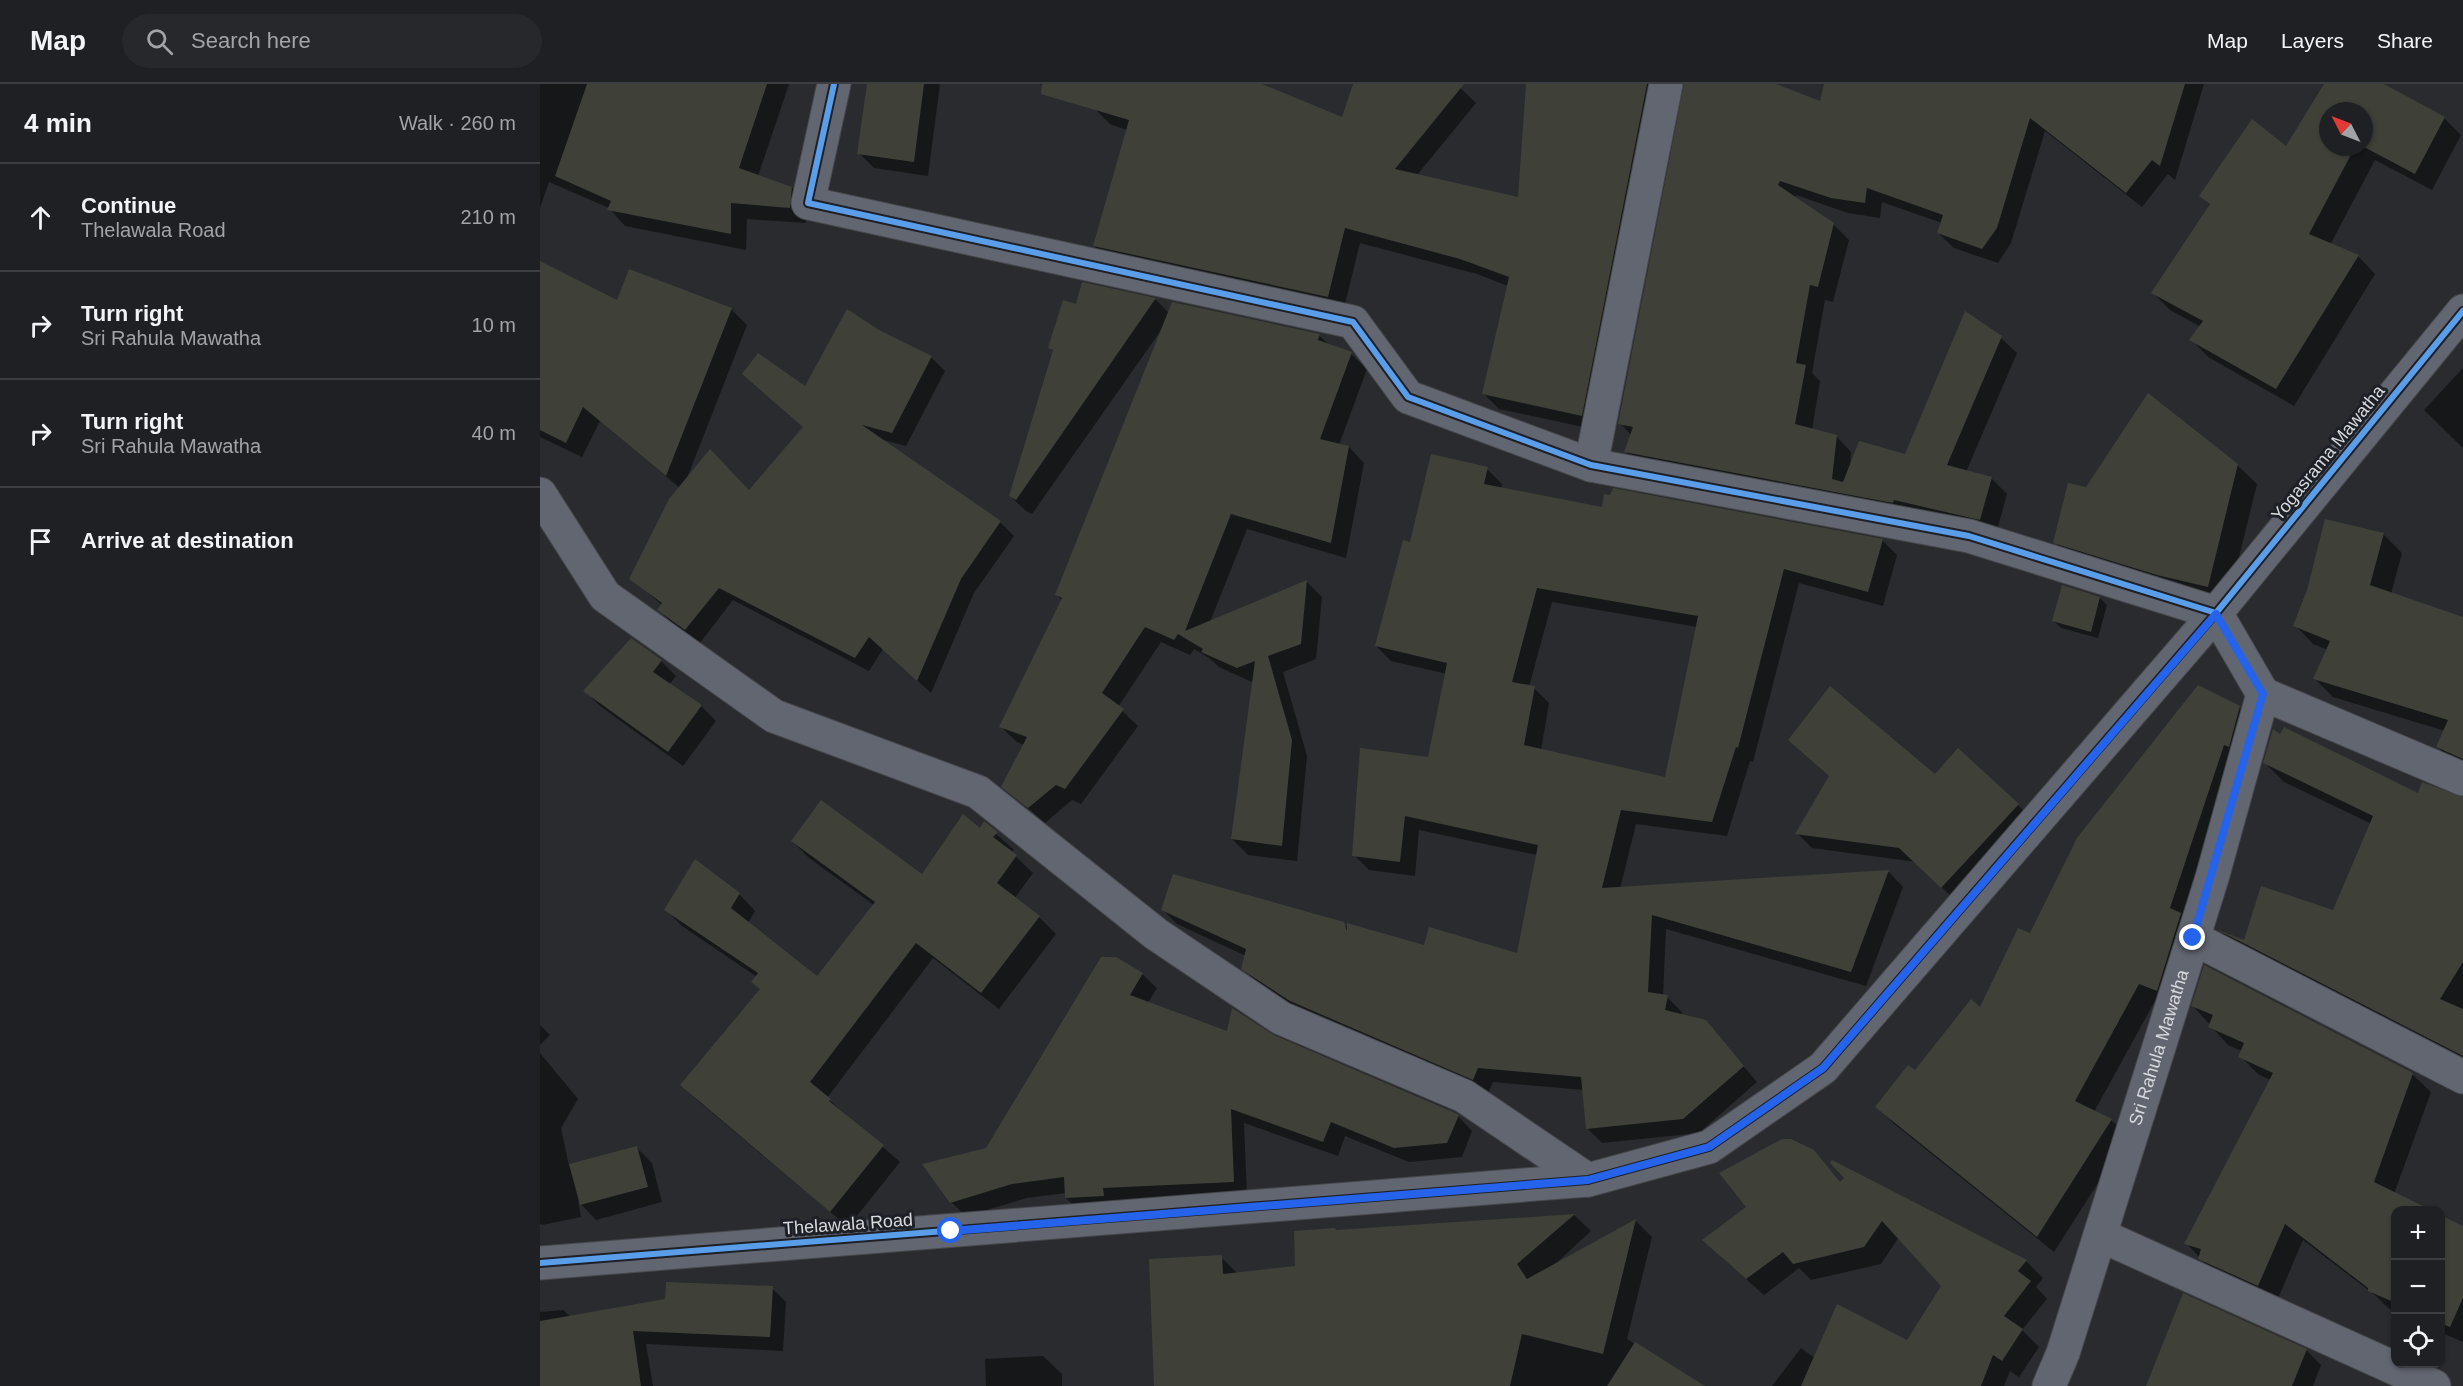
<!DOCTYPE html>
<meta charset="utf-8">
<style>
body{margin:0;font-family:Arial,sans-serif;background:#27282b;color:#f1f3f6}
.controls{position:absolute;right:18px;bottom:18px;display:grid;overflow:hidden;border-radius:12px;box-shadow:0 2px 4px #0004}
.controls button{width:54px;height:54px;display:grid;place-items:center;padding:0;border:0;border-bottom:2px solid #3c3e41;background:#1f2023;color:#f1f3f6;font:30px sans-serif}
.compass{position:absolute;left:1779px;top:18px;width:54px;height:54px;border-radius:50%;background:#1f2023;box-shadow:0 2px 4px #0004;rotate:312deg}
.stop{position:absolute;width:18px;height:18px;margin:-14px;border:4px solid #2563eb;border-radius:50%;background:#fff}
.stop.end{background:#2563eb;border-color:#fff;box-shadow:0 2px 6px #0008}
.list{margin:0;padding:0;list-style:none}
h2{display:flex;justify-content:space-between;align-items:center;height:78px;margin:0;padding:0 24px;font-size:26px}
h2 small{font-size:20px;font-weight:400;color:#a1a3a6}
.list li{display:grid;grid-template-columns:39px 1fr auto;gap:18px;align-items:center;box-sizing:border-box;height:108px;padding:0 24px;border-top:2px solid #3c3e41}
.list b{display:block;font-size:22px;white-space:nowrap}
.list p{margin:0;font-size:20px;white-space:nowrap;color:#a1a3a6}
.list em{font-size:20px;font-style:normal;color:#a1a3a6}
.icon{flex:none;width:33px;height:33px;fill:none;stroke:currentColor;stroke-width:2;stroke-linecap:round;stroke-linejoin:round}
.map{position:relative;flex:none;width:1923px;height:1302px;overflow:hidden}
header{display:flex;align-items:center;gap:36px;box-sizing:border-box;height:84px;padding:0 30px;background:#1f2023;border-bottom:2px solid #3c3e41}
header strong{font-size:28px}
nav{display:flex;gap:33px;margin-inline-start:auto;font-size:21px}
.search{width:420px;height:54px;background:#27282b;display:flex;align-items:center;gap:15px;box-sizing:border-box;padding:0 21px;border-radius:33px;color:#a1a3a6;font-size:22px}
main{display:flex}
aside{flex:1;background:#1f2023}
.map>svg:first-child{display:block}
.shadow{fill:#0007;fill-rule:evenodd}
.building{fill:#3f4139;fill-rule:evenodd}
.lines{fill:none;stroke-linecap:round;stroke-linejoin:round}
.street-casing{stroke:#46474a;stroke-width:35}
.street{stroke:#626671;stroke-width:33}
.cycleway-casing{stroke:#1e2027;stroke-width:10}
.cycleway{stroke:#5a9eea;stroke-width:6}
.route{stroke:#2563eb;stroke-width:8}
.labels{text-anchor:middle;stroke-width:6;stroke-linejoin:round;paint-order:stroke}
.street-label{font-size:18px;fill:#d7d9dd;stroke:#1e2027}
</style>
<header>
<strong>Map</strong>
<div class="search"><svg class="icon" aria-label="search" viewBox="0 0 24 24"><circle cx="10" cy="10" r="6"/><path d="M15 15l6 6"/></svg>Search here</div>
<nav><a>Map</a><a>Layers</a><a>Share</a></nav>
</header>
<main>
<aside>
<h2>4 min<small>Walk · 260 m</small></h2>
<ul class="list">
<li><svg class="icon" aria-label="ahead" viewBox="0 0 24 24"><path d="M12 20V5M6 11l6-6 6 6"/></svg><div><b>Continue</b><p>Thelawala Road</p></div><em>210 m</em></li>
<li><svg class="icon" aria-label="right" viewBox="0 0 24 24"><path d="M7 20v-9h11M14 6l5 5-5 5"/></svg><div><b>Turn right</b><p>Sri Rahula Mawatha</p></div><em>10 m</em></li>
<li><svg class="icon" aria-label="right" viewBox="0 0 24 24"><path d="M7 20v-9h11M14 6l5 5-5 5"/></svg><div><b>Turn right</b><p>Sri Rahula Mawatha</p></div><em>40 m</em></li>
<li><svg class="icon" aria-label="arrive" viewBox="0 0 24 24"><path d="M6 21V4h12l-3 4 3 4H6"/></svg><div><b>Arrive at destination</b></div></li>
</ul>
</aside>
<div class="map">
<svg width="1923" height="1302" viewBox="0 0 1923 1302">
<rect width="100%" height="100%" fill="#292b2f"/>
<path class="shadow" d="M0,0H249L218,92L252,104L268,120L266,139L207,135L206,166L85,142L69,124L9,98L0,124Z
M329,0H400L388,92L334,84L319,69Z
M498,0H718L803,35L814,0H916L936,19L877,91L979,115L988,0H1131L1057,346L959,325L944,310L968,202L937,190L820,159L803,228L569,177L554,162L587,46L570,40L555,25L559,10Z
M1146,0H1231L1281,19L1285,0H1664L1635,96L1628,90L1602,123L1505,47L1471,159L1458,179L1414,164L1398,149L1402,139L1342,118L1340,134L1308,129L1256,111L1254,114L1293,140L1309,156L1293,218L1285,216L1272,289L1280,297L1272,346L1296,352L1311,368L1310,382L1366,371L1425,229L1461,254L1477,269L1426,388L1452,395L1467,410L1456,450L1101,383L1086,368L1091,351L1080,339Z
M1786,0H1830L1904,34L1921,51L1892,106L1835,76L1790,161L1818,172L1835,190L1754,322L1668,273L1651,255L1661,243L1630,226L1613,209L1671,121L1661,112L1746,64ZM1788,27H1824V63H1788Z
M0,179L78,218L191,225L207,241L147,394L210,408L264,344L266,304L338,247L391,273L405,287L366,362L340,355L460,438L474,452L434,509L391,609L343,565L329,587L193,516L160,559L132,539L119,526L122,521L91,494L140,404L60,337L42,373L0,353Z
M543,200L616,216L629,229L779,251L790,262L811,270L827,285L799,361L809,363L824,379L806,474L707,445L670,538L767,498L782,513L776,575L743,588L767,672L757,777L708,771L692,755L714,599L679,583L669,574L654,565L650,571L621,558L578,623L598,642L541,720L532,716L505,739L463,702L484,661L477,658L461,643L523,517L516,511L624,242L492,430L486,427L470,412L514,268L510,264L537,222Z
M1923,284V364L1884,326Z
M1697,381L1717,400L1687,522L1535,478L1515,458L1547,405Z
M947,385L962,400L961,405L1064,425L1342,456L1357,471L1343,522L1259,499L1213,678L1210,677L1187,752L1096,740L1080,805L1349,788L1363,803L1326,902L1126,845L1123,912L1127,913L1142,928L1141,932L1165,937L1217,998L1159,1049L1062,1059L1047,1044L1044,1006L953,998L948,1010L767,932L718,899L703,884L706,872L637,840L622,825L803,840L808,844L885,863L978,871L997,771L879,746L875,792L829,786L814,771L889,675L907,590L851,577L836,562L871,459ZM1012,518L1157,543L1126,695L1001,666L1009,619L994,604L989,603Z
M1843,450L1862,469L1851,510L1923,565V684L1917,682L1898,663L1905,647L1793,613L1775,595L1788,566L1773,560L1755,541Z
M1560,514L1567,521L1558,554L1521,544L1513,536Z
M121,577L136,592L129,601L161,622L176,637L143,682L60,622L45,607Z
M1699,623L1716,640L1633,923L1616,915L1554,1028L1571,1036L1588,1052L1514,1168L1353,1039L1337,1023L1441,925L1490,851Z
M1741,652L1879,711L1923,715V980L1696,863L1682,849L1705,858L1794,828L1832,740L1744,698L1725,679Z
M1250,656L1395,692L1478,721L1493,736L1417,818L1376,778L1272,764L1257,749L1290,693Z
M444,739L474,766L471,768L493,789L475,814L499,833L516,850L459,925L393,874L287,1014L360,1078L308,1143L158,1017L142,1001L221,906L217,893L142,842L126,826L199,810L215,827L208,839L278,894L334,821L269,774L252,757L382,793L441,746Z
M602,890L617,904L608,919L688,949L733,953L918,1032L932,1047L922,1073L869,1078L805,1052L798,1072L704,1039L707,1112L540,1128L526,1114V1109L487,1114L426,1132L411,1118L447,1066Z
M1653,922L1872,990L1891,1008L1854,1110L1888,1126H1856V1228L1848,1224L1836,1212L1763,1156L1736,1219L1677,1192L1646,1159L1730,996L1718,990L1700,972L1702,967L1688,961Z
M0,941L10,951L0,961Z
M0,969L38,1015L21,1044L29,1082L97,1064L112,1079L122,1118L56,1136L38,1117L41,1133L2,1141L0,1140Z
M1273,1068L1304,1105L1306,1095L1293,1078L1486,1177L1503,1194L1496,1203L1507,1215L1482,1246L1499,1263L1479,1293L1470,1287L1464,1302H1232L1261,1264L1275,1274L1367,1258L1403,1202L1359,1153L1341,1180L1271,1196L1259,1184L1224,1211L1181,1173L1209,1123Z
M1034,1131L1051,1147L1012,1183L1096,1137L1112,1153L1087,1255L1162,1302H614L681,1173L698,1190L757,1183L796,1148Z
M1900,1133L1923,1144V1258L1900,1248Z
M232,1204L246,1218L243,1267L106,1260L113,1302H0V1228L23,1226L31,1233Z
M1766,1266L1781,1281L1773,1302H1614Z
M503,1272L522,1290V1302H446L445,1275Z"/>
<path class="building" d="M47,0H227L199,84L252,103L250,124L191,119V150L67,126L71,117L15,92Z
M327,0H384L374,78L317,70Z
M502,0H722L802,33L813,0H924L855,85L978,113L986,0H1107L1042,332L942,310L969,193L920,175L805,144L788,213L553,162L589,36L501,10Z
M1144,0H1236L1280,17L1284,0H1645L1620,82L1612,76L1586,109L1490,34L1457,144L1442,165L1397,149L1403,131L1327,104L1325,119L1291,114L1240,97L1238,101L1294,139L1278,203L1270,201L1256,279L1266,281L1255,340L1297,351L1292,395L1303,398L1319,357L1365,370L1425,227L1462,252L1407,381L1452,393L1440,436L1354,416L1353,419L1084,368L1093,343L1078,340Z
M1784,0H1844L1905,33L1875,90L1824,63V27H1788V63H1815L1769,150L1819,171L1736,305L1649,256L1663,237L1611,209L1670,120L1659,112L1712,35L1746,62Z
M0,177L77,216L89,185L192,224L126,392L43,323L26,359L0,346Z
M542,198L616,214L476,416L469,412L513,266L508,264L523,216L536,220Z
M632,218L780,250L778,256L812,268L780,355L809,362L791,459L691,430L645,547L767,496L761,560L728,572L752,656L742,762L691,755L715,577L697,584L661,568L663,565L638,550L634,556L605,543L562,609L584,625L525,705L516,701L488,724L461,703L487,653L459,643L522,514L515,511Z
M307,225L339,246L392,272L352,349L322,341L461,437L421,495L377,597L329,553L315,574L179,504L145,546L117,526L122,519L89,495L129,415L170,365L209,406L263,343L202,290L218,269L265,302Z
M1608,309L1698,380L1668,503L1617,491L1513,459L1528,399L1546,403Z
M891,370L948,383L944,400L1062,423L1064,410L1070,411L1073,404L1343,455L1328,508L1244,485L1198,664L1196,663L1172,738L1081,726L1062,804L1349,786L1311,888L1112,831L1108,908L1128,911L1125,926L1166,936L1204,982L1143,1035L1046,1045L1041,993L938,984L933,996L750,917L701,885L706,865L621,826L633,790L804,838L807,847V839L884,861L889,843L977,869L998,761L865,732L860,778L812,772L820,664L888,673L907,579L835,562L863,456L870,458ZM997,504L1158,532L1125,693L984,661L995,602L972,598Z
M1785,435L1844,449L1830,501L1923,533V675L1896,663L1908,636L1773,595L1790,557L1753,542L1767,506Z
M1522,501L1560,513L1551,548L1512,537Z
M91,554L122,576L113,588L162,621L128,668L43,607Z
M1658,601L1700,622L1689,663L1684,661L1630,824L1641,829L1617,907L1599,900L1535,1017L1572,1035L1497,1153L1335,1023L1368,981L1375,986L1431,915L1440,923L1478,844L1490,849L1537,754Z
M1290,602L1395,690L1418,664L1479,720L1401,804L1359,764L1255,750L1289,692L1248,656Z
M1744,643L1878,709L1882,698L1923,713V878L1900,915L1923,925V972L1676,845L1704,856L1721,802L1793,826L1833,732L1723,679L1733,645L1740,650Z
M281,716L382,790L423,730L440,744L444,737L458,748L453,753L477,771L457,799L500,832L441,909L376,859L270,998L291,1015L289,1017L344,1061L290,1128L140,1001L220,905L211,898L218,889L124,826L155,775L200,809L191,824L277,892L335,818L251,757Z
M561,873H576L603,889L590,911L687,947L692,924L734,951L915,1029L919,1031L907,1059L854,1064L791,1038L783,1058L691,1025L694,1098L563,1104L564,1112L525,1114L524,1093L472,1100L410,1119L382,1080L446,1064Z
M1664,881L1873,989L1834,1098L1891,1126H1856V1219L1828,1207V1204L1745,1140L1718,1202L1658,1175L1661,1165L1644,1160L1733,989L1698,973L1704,959L1668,943L1673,931L1651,922Z
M1242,1055H1251L1274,1066L1300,1098L1304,1094L1290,1079L1292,1076L1487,1176L1478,1187L1491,1197L1464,1232L1483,1245L1462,1277L1453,1271L1441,1302H1261L1297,1220L1367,1256L1401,1202L1342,1137L1324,1163L1253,1180L1243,1168L1206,1195L1162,1156L1206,1123L1179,1089Z
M97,1062L108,1103L40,1121L29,1080Z
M1035,1130L977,1180L987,1195L1096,1135L1063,1270L982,1250L970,1302H614L609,1175L682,1171L683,1190L755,1182L754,1147L795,1144L796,1146Z
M1900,1131L1923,1142V1214L1910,1243L1900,1239Z
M126,1198L233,1202L230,1253L93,1247L101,1302H0V1237L125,1215Z
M1643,1209L1767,1265L1752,1302H1606Z
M1095,1258L1165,1302H1067Z"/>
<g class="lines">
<defs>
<g id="street">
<path d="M294,0L268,119L813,238L868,313L1051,381L1429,452L1676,529"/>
<path d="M1051,381L1126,0"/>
<path d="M0,410L65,512L234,632L438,708L616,850L741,934L924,1012L1048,1096"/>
<path d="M1723,610L1923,695"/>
<path d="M1653,854L1923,993"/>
<path d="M1560,1151L1894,1302"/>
<path d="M0,1179L1048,1096L1169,1063L1283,984L1676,529L1923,227"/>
<path id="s1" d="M1509,1302L1523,1269L1672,794L1723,610L1676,529"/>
</g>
</defs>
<use href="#street" class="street-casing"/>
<use href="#street" class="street"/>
<defs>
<path id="cycleway" d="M294,0L268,119L813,238L868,313L1051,381L1429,452L1676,529
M0,1179L1048,1096L1169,1063L1283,984L1676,529L1923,227"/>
</defs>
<use href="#cycleway" class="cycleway-casing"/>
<use href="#cycleway" class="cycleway"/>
</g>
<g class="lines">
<path class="route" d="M411,1147L1048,1096L1169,1063L1283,984L1676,530L1723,610L1653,854"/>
</g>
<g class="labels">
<g class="street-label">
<text transform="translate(1788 369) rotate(-51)" y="6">Yogasrama Mawatha</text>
<text dy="6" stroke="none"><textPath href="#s1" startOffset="356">Sri Rahula Mawatha</textPath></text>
<text transform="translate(308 1140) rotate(-4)" y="6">Thelawala Road</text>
</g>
</g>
</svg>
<div class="controls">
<button>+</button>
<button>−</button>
<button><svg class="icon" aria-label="locate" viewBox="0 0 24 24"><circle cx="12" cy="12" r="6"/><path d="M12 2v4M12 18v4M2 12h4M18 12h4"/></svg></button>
</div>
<svg class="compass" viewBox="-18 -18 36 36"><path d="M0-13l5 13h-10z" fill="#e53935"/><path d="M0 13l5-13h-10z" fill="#a1a3a6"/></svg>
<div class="stop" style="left:411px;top:1147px"></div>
<div class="stop end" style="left:1653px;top:854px"></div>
</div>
</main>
